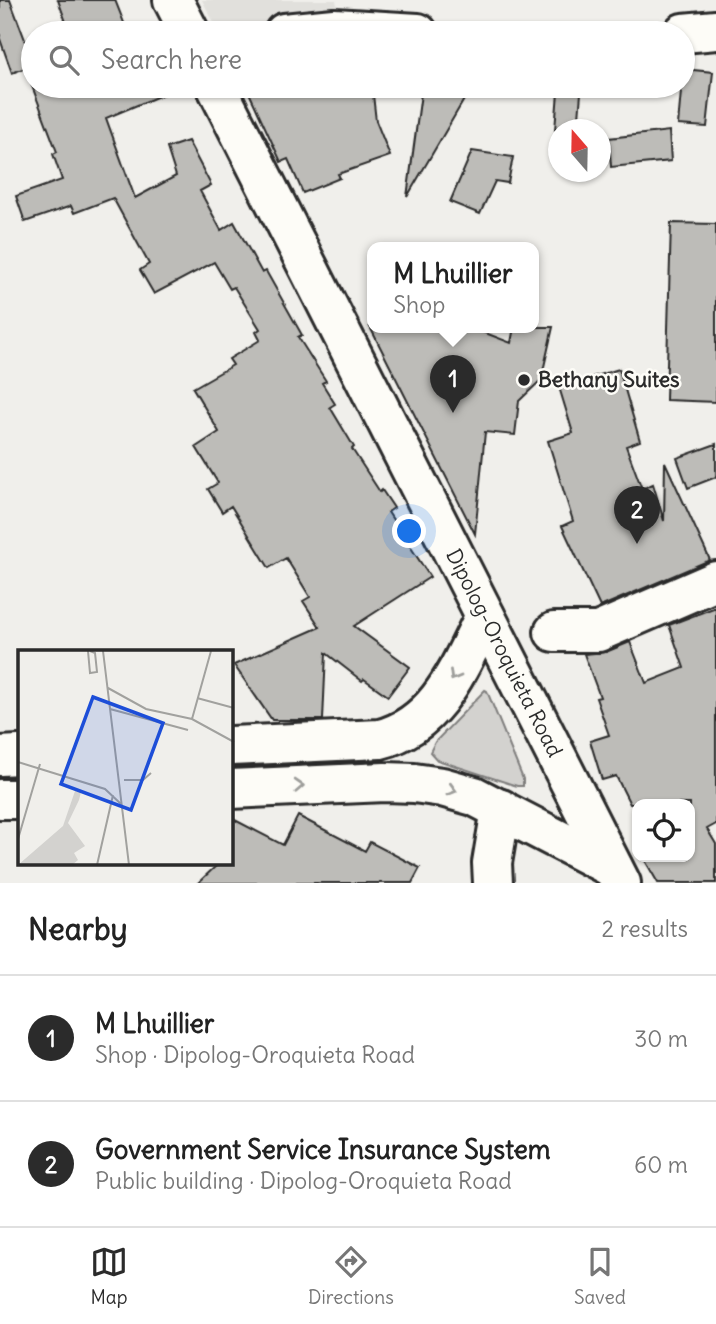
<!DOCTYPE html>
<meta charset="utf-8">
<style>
body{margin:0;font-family:Delius,sans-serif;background:#f2f2f2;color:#222}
.controls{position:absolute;right:21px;bottom:21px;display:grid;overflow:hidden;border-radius:14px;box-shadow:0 2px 5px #0004}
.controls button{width:63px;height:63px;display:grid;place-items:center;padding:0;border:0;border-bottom:2px solid #e0e0e0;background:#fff;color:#222;font:35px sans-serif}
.compass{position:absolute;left:548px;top:119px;width:63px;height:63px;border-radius:50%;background:#fff;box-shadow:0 2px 5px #0004;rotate:340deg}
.you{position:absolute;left:410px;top:532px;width:24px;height:24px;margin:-18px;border:5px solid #fff;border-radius:50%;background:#1a73e8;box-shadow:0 0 0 10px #1a73e833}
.badge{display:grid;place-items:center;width:46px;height:46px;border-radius:50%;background:#2b2b2b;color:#fff;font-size:23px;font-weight:700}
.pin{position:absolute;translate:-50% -58px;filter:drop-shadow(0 2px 4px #0008)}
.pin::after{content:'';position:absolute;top:37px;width:24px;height:21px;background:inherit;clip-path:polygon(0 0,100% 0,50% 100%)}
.popup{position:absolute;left:367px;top:242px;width:172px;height:91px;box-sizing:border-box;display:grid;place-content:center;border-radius:14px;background:#fff;filter:drop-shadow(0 2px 5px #0005);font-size:23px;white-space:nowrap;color:#767676}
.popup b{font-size:26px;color:#222}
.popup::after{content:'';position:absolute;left:50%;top:100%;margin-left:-14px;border:14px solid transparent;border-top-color:#fff}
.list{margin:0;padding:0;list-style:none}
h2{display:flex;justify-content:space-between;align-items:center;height:91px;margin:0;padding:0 28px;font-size:30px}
h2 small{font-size:23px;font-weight:400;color:#767676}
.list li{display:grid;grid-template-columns:46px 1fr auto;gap:21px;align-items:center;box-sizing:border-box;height:126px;padding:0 28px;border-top:2px solid #e0e0e0}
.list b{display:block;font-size:26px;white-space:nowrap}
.list p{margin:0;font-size:23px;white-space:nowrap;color:#767676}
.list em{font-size:23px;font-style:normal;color:#767676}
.icon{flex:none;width:38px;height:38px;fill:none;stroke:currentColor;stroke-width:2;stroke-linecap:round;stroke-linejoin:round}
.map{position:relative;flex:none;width:716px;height:883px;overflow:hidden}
.search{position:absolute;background:#fff;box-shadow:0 2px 5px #0004;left:21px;right:21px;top:21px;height:77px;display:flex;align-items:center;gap:18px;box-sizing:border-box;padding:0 24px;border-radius:38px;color:#767676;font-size:26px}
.sheet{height:343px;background:#fff}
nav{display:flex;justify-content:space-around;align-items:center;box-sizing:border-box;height:98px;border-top:2px solid #e0e0e0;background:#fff;font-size:19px;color:#767676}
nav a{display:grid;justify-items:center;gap:4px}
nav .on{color:#2b2b2b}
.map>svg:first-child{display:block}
.built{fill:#e1e0dc}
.green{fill:#d3d2cf;stroke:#7f7e7d;stroke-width:2}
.building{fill:#bdbcb8;stroke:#2b2b2b;stroke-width:2}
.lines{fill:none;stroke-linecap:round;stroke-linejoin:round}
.minor-casing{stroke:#2b2b2b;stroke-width:44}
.major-casing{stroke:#2b2b2b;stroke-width:44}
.highway-casing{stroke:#2b2b2b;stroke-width:44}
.minor{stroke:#fdfcf7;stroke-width:38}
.major{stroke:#fdfcf7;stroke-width:38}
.highway{stroke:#fdfcf7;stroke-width:38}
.oneway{stroke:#9e9e9b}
.poi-dot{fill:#2b2b2b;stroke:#fdfcf7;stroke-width:2.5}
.labels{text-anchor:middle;stroke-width:5;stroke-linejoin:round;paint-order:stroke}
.poi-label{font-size:21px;font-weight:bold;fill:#2b2b2b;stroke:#fdfcf7;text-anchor:start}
.street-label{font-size:21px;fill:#2b2b2b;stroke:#fdfcf7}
.inset-road{fill:none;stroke:#a1a19e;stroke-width:2}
.view{fill:#1d4ed8;fill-opacity:0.15;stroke:#1d4ed8;stroke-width:3.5}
.inset-edge{fill:none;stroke:#2b2b2b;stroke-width:3.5}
</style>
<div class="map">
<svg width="716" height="883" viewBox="0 0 716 883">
<rect width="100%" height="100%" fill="#f0efeb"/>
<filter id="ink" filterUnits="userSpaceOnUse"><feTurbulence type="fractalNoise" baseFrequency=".0143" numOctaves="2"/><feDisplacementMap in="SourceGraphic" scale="14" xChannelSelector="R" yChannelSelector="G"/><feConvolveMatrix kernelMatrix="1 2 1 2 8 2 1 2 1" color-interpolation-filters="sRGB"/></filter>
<g filter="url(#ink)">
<path class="built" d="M202,0H336L339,16L290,19L219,32Z"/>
<path class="green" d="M485,690L487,691L523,779V786H517L437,760L430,752L435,742Z"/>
<path class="building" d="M0,0H10L33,61V65L12,73L0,39Z
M58,0H115L128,33H70Z
M683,69L713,72L707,127L678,125Z
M32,86H183L106,118L135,198L176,176L167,148L188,141L211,185L200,191L221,230L234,222L262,273L266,271L302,335L298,337L326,381L322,383L335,404L330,407L354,447L352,449L380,492L382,490L394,508L388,512L430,577L354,626L410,667L388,696L364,679L362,681L326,653L323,720H272L234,665L320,627L303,601L310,597L286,558L269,568L231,506L222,512L208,489L218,483L196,447L219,432L193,388L233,365L229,359L260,340L256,332L260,329L234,287L230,289L214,262L154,294L140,270L149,264L113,198L74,213L71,206L25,222L16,196L62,180L53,154L57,152Z
M246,86H372L376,121L390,156L338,174L340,178L303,193L288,159L281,162Z
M422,86H472L407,197Z
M558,92L581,93L578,130H555Z
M669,131L671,161L611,167L609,138Z
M472,151L513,157L508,183L495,181L480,214L450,202Z
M671,223L716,224V402L666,400Z
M370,327H470L511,343L514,327H553L541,380L519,401L515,435L485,432L475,534Z
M619,369L640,441L626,446L642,489L653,484L664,521L665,462L710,560L600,607L562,526L573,521L548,441L573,433L559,387Z
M716,444V477L688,488L677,458Z
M716,607V824L707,829L716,844V883H658L643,857H690V804H630L616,776L602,780L590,741L609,735L596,698L600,697L584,654L606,652L630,642L646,683L684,668L669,625Z
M298,816L365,851L370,842L420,868L412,883H198L218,864H231V818L283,845Z"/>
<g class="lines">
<defs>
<path id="minor" d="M284,33L334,28L418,33
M683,33L716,30
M554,632H598L716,581
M493,883L492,863L501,809"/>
<path id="major" d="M231,746L380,739C439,724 460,665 485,616
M0,756L19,755
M231,789L385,782L414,783L442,787L474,796L613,868
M0,799H19"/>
<path id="highway" d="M173,0L190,33
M216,86L621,883"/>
</defs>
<use href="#minor" class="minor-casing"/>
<use href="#major" class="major-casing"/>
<use href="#highway" class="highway-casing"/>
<use href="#minor" class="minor"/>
<use href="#major" class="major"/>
<use href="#highway" class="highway"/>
</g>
<defs><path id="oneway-chevron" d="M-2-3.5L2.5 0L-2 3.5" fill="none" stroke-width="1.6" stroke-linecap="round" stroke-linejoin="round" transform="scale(1.75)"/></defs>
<g class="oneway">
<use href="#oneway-chevron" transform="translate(454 676) rotate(120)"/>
<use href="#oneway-chevron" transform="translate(299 786) rotate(-3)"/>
<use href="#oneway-chevron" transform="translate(452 790) rotate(16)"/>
</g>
</g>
<circle class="poi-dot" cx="524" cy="380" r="7"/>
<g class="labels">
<g class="poi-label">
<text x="538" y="387">Bethany Suites</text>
</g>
<g class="street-label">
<text transform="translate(504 653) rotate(63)" y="7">Dipolog-Oroquieta Road</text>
</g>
</g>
<g transform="translate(18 650)">
<rect width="215" height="215" fill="#f0efeb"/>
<path d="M57,141L63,142L61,150L50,173L67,196L56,203L60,210L54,215H0L45,176Z" fill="#d3d2cf"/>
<path class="inset-road" d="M70,1L72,23L79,22L77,3L72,1M85,1L111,215M90,38L128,59L174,69L216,92M179,48L216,58M92,59L170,80M174,69L193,1M0,112L87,139L103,154M106,130H125L133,123M0,189L22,114M79,215L95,145"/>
<path class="view" d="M75,47L145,73L113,160L43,134Z"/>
<rect width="215" height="215" class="inset-edge"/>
</g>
</svg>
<div class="controls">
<button><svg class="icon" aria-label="locate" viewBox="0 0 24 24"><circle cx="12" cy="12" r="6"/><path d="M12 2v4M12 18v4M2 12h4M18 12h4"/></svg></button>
</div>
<svg class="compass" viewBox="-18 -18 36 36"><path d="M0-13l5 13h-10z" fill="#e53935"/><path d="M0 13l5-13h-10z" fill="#767676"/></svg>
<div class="you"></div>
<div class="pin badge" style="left:453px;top:413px">1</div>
<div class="popup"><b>M Lhuillier</b>Shop</div>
<div class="pin badge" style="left:637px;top:544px">2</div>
<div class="search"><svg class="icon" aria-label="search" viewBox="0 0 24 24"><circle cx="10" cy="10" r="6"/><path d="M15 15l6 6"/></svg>Search here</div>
</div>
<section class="sheet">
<h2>Nearby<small>2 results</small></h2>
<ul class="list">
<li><span class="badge">1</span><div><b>M Lhuillier</b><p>Shop · Dipolog-Oroquieta Road</p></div><em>30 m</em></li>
<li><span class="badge">2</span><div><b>Government Service Insurance System</b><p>Public building · Dipolog-Oroquieta Road</p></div><em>60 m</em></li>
</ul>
</section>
<nav>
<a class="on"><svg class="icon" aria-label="map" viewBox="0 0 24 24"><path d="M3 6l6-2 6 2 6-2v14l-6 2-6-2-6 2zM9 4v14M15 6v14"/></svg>Map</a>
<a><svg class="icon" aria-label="directions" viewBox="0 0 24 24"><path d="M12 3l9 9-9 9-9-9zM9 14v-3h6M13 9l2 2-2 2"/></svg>Directions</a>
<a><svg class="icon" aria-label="saved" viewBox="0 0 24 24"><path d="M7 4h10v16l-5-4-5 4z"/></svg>Saved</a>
</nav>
